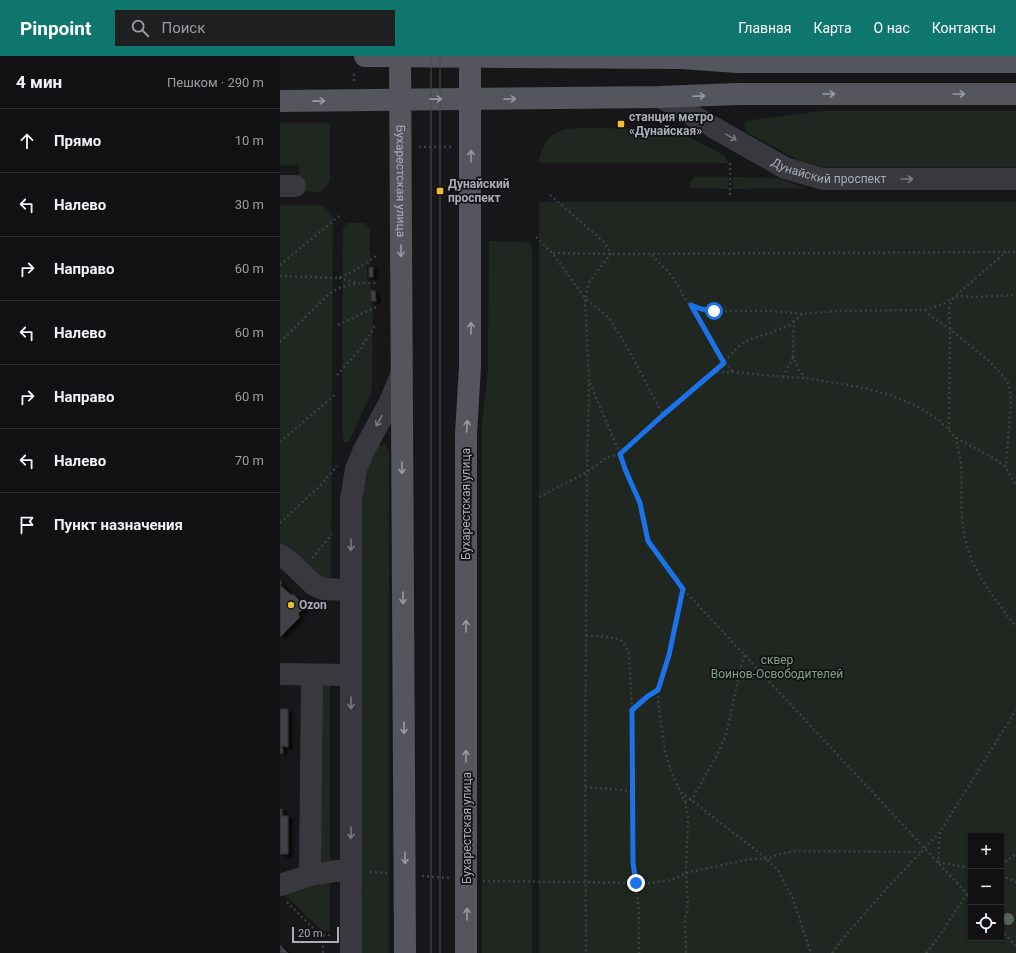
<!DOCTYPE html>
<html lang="ru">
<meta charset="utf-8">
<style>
body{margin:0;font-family:Roboto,sans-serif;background:#1e1f21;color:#f1f3f6}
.controls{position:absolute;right:12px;bottom:12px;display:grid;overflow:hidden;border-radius:0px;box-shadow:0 1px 3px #0004}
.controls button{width:36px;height:36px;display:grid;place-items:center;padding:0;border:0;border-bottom:1px solid #303133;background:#111113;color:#f1f3f6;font:20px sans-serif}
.scale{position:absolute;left:12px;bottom:10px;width:47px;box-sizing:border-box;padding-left:4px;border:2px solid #a9adb9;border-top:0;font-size:11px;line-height:14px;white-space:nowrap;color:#a9adb9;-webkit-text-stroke:3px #121214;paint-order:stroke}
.stop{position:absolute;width:12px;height:12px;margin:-9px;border:3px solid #1a73e8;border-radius:50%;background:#fff}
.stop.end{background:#1a73e8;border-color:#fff;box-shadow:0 1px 4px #0008}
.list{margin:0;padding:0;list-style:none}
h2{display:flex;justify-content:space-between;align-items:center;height:52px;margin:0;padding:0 16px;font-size:17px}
h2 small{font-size:13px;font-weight:400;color:#9c9da0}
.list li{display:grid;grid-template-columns:26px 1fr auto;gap:12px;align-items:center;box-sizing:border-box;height:64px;padding:0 16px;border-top:1px solid #303133}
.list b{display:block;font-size:15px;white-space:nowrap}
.list em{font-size:13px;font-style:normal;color:#9c9da0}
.icon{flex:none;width:22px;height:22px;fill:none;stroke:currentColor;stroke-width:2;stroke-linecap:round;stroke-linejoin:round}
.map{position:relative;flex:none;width:736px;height:897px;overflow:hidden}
header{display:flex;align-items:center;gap:24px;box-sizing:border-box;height:56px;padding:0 20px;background:#0f766e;color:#fff}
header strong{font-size:19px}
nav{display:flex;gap:22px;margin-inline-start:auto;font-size:14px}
.search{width:280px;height:36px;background:#1e1f21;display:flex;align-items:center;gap:10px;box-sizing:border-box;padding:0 14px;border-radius:0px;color:#9c9da0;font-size:15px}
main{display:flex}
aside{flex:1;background:#111113}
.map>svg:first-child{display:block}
.green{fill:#1f2720;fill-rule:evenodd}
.building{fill:#414246;stroke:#313135;filter:url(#shadow)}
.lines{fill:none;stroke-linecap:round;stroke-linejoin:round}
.path{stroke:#3e3f45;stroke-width:2.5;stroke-dasharray:2 3;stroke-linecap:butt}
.minor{stroke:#38383e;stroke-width:22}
.major{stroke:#54555d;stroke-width:22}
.tram{stroke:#4b4c53;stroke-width:1}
.tree{fill:#516454}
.oneway{stroke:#989ba7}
.oneway2{stroke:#767882}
.route{stroke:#1a73e8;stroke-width:5}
.poi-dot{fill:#f1bb36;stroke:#121214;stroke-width:1.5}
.labels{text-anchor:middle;stroke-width:3.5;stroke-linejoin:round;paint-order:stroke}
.poi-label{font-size:12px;font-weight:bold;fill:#a9adb9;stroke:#121214;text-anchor:start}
.street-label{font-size:12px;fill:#a9adb9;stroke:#121214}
.park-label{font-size:12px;fill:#80a384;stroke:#121214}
</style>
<header>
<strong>Pinpoint</strong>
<div class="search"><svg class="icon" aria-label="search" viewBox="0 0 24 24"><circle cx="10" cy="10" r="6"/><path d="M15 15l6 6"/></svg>Поиск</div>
<nav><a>Главная</a><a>Карта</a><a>О нас</a><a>Контакты</a></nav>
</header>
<main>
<aside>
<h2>4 мин<small>Пешком · 290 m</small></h2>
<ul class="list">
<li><svg class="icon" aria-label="ahead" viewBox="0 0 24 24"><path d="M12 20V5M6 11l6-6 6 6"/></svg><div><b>Прямо</b></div><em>10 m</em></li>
<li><svg class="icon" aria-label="left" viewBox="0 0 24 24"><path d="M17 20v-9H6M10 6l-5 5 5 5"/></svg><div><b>Налево</b></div><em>30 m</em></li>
<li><svg class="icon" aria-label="right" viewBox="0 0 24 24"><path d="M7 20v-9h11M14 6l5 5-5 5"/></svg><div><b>Направо</b></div><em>60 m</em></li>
<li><svg class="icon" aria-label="left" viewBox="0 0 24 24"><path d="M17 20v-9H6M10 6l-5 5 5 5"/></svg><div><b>Налево</b></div><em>60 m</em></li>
<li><svg class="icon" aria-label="right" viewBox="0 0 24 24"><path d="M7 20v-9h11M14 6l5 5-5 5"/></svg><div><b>Направо</b></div><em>60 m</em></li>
<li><svg class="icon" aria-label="left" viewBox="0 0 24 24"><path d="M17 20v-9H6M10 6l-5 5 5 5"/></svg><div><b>Налево</b></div><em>70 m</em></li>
<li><svg class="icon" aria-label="arrive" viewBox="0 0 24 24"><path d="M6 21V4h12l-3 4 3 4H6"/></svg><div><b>Пункт назначения</b></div></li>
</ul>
</aside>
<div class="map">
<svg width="736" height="897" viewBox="0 0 736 897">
<defs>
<filter id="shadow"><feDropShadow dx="4.5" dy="2.5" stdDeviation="1" flood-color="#0009"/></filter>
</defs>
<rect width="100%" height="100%" fill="#171719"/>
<path class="green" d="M541,55H736V111H544L520,105L468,77L464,69L465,65Z
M0,67H50V123L48,128L44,133L38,136L19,135V109H0Z
M303,72L388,73L407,80L445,100L448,107H259C260,91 270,75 287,73C292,72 298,72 303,72Z
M414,121H448V133L410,132V126Z
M453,121L499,122L524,132L453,133Z
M259,146H736V897H259ZM691,780H721V882H691Z
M0,149H40L48,154L53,162L51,524H36L0,489Z
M68,167H85L90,173V209H87V222L91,233V247L93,248L92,329L90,339L69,386H63L62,341L63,173L65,169Z
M209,185L249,186L252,194V897H202V367L208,314Z
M104,388L108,393L109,398V897H80V837H83V834H80V445L84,415L98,390Z
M50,625V807L44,806L41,803V630Z
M50,822V875H42L2,836Z"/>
<path class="building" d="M89,211H93V221H89Z
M91,234L95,235L96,245H91Z
M0,524L2,527L0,529L11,539L13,538L20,545L18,547L24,552L18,558L20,561L0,581Z
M0,653H8V691L2,690L3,697L0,698Z
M0,753H2V760H8V798H0Z
M0,889L8,897H0Z"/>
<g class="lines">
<path class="path" d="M74,18V27
M139,91H172
M450,107V140
M270,139L325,187L331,198L309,226L305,242L329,262L350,296L383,359
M256,181L272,197L305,242L309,325L307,416L305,731L306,897
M273,197L331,198L736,196
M372,199L392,220L441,303L453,316
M0,209L59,160
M0,220L59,222L74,215L96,200
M59,222L78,227H96
M411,249L421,253L434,255H493L522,258L555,255L645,254L661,249L673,242L726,196
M645,254L652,261L670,273L709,305L724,321L729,329L731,344L726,411
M522,258L514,265L513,301L519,314L525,322
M58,269L96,251
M0,286L49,238L59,232L78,227
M434,316L457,292L466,285L509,270L514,265
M57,319L81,292L96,268
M503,321L513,301
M310,327L340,398L345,413L361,447L367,485L403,533L691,842
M669,373L670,273L669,252L673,242L681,240L699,241L736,239
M676,381C677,390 680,399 681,408C683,433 679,458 685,482C692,516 716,544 736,571
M0,386L57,337
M259,441L307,416L326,402L340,398L383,359L434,316H453L503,321L525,322L585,332L613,340L636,350L659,364L675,381L715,403L726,411L736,430
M0,467L40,430L57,410
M32,502L52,478
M403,533L389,599L378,634L379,653L385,695L390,713L405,746L408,761L406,817L408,849L405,864L406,897
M306,579L334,582L342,585L349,597L352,654L353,807L359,856V897
M352,654L368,640L378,634
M305,731L352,735
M401,736L487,803L499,816L513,843L531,897
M405,746L412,743L436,701L446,679L461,610L465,599
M660,776L658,806L691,812
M721,809L736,798
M90,816L107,817
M142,820L169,822
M721,820L736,826
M203,825L371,827L391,824L406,817L419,814L471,803H487L503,797L519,795L640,796
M7,846L38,877L43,879V897
M721,874L736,890
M43,879H53
M552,897L564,881L610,829L660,776L736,654
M646,897L658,882L680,848L691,834"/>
<g class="minor">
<path id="s1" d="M380,41L505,112L543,123H736"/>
<path d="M0,130H15"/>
<path d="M0,499L10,506L34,529L43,533L71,534"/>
<path d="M0,618L71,619"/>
<path d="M30,819L32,619"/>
<path d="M0,829L30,819L56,815H71"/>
<path d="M71,897V444L76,413L84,394L110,346L122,317"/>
</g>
<g class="major">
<path d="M85,0L401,2L458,6H736"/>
<path id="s2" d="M120,0L125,897"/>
<path d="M0,45L380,41L457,38H736"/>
<path d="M186,897V378L190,311V1"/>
</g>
<path class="tram" d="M151,897V0
M160,897V0"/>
</g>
<circle class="tree" cx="728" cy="863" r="6"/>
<defs><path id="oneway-shaft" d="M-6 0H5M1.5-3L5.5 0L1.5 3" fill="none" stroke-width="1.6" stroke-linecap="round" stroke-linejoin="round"/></defs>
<g class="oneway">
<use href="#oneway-shaft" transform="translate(549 38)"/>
<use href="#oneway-shaft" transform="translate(679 38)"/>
<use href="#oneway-shaft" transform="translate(419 40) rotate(-2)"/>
<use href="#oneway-shaft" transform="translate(156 43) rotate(-1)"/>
<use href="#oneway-shaft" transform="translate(230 43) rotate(-1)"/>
<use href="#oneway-shaft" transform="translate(39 45) rotate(-1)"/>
<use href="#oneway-shaft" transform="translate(191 100) rotate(-90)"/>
<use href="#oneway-shaft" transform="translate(121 195) rotate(90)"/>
<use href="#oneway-shaft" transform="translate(191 272) rotate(-90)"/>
<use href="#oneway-shaft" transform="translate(187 370) rotate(-86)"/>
<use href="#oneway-shaft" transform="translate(122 412) rotate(90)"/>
<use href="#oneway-shaft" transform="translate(123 542) rotate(90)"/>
<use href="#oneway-shaft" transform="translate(186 570) rotate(-90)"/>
<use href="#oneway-shaft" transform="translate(124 672) rotate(90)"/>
<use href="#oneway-shaft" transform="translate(186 700) rotate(-90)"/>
<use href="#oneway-shaft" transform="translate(125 802) rotate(90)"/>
<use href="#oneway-shaft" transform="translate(187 858) rotate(-90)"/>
</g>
<g class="oneway2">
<use href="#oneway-shaft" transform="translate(451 81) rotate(29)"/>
<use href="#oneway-shaft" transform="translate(627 123)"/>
<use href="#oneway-shaft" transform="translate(99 365) rotate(119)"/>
<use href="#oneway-shaft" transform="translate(71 489) rotate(90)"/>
<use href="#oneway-shaft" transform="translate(71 647) rotate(90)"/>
<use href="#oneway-shaft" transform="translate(71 777) rotate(90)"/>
</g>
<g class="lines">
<path class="route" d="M356,827L353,807L352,654L368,640L378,634L389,599L403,533L368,485L360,447L345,413L340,398L383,359L444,307L411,249L421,253L434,255"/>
</g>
<g class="poi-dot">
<rect x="337" y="64" width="8" height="8" rx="2"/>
<rect x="156" y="131" width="8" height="8" rx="2"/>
<circle cx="11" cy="549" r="4"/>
</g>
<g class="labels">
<g class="poi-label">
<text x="349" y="65">станция метро<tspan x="349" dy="14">«Дунайская»</tspan></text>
<text x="168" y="132">Дунайский<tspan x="168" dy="14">проспект</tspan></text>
<text x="19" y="553">Ozon</text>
</g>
<g class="street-label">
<text dy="4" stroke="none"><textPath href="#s1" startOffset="188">Дунайский проспект</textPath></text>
<text dy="4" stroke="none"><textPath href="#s2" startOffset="125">Бухарестская улица</textPath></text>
<text transform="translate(186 448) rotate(-90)" y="4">Бухарестская улица</text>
<text transform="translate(187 772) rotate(-90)" y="4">Бухарестская улица</text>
</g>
<g class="park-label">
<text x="497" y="608">сквер<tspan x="497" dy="14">Воинов-Освободителей</tspan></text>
</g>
</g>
</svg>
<div class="controls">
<button>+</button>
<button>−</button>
<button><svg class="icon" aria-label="locate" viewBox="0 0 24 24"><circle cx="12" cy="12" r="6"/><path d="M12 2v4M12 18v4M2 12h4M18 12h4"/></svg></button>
</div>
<div class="scale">20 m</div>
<div class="stop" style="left:434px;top:255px"></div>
<div class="stop end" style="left:356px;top:827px"></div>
</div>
</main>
